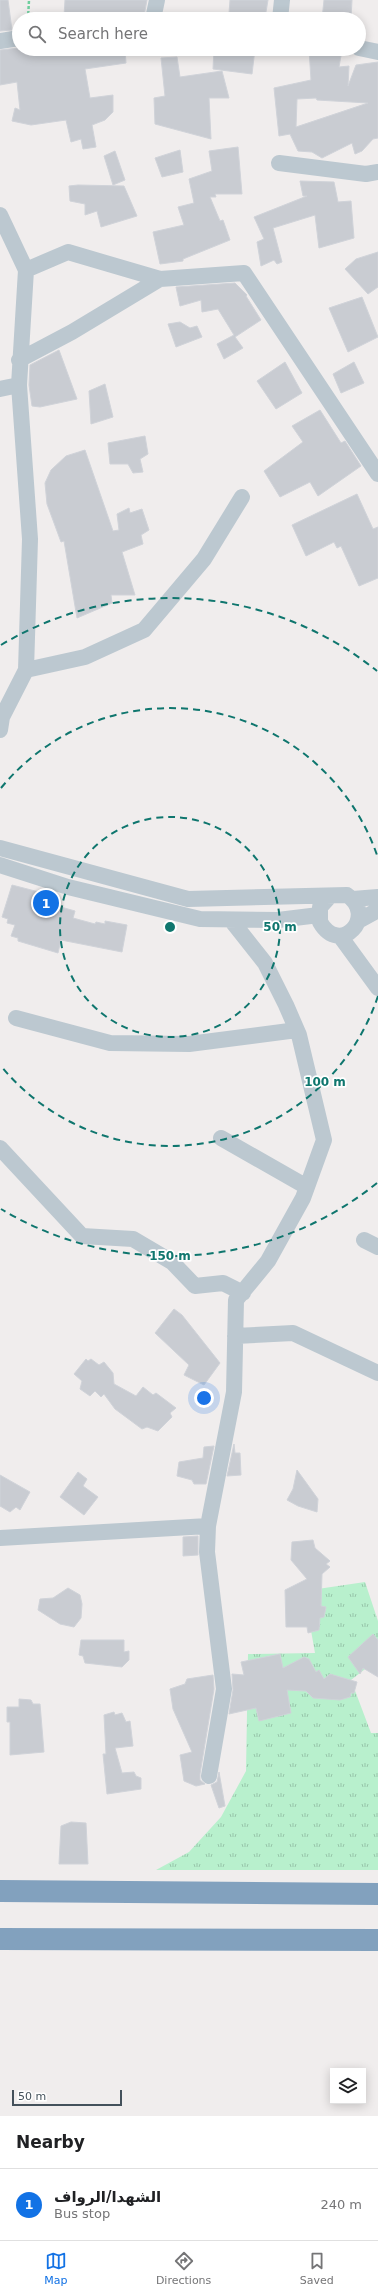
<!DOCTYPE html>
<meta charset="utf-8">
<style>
body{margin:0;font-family:"DejaVu Sans",Vazirmatn,sans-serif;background:#f2f2f2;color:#202124}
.controls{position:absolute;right:12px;bottom:12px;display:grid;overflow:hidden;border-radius:0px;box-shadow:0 2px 10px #0003}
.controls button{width:36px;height:36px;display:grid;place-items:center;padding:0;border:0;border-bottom:1px solid #e0e0e0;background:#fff;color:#202124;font:20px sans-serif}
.scale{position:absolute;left:12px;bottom:10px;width:110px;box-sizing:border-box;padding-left:4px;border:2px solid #44515b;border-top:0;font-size:11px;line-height:14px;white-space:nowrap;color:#44515b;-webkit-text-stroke:3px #fff;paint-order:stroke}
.you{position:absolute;left:204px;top:1398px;width:14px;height:14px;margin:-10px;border:3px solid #fff;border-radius:50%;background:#1a73e8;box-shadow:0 0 0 6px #1a73e833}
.badge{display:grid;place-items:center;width:26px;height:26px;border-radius:50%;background:#1272e5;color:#fff;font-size:13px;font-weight:700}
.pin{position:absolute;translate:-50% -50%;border:2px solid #fff;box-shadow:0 1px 4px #0006}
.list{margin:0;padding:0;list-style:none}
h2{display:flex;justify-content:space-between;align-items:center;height:52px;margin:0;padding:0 16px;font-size:17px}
h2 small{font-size:13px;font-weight:400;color:#757577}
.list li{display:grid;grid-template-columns:26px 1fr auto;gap:12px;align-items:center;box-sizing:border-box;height:72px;padding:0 16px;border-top:1px solid #e0e0e0}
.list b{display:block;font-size:15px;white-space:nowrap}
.list p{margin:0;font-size:13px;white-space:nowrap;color:#757577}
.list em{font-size:13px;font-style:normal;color:#757577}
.icon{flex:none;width:22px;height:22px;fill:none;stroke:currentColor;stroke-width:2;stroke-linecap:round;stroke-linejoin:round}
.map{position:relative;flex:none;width:378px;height:2116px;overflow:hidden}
.search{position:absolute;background:#fff;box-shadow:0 2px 10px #0003;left:12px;right:12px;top:12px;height:44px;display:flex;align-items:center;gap:10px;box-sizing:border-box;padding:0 14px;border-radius:22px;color:#757577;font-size:15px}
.sheet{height:124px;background:#fff}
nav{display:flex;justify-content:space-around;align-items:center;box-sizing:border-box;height:56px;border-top:1px solid #e0e0e0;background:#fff;font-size:11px;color:#757577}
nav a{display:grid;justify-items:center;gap:2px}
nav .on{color:#1272e5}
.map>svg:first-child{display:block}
.grass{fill:url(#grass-tufts)}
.building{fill:#c9ccd2;stroke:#d0d3d9;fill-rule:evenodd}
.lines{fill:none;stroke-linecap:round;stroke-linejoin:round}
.path{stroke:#6fcf9e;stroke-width:2.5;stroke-dasharray:3 2;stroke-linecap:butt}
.minor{stroke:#bcc8d0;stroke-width:16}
.highway{stroke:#82a1be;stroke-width:22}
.ring{fill:none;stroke:#0f766e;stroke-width:2;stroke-dasharray:7 5}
.centre{fill:#0f766e;stroke:#fff;stroke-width:2}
.ring-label{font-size:12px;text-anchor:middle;font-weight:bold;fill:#0f766e;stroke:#fff;stroke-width:3.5;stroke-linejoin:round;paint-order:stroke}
</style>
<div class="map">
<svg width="378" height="2116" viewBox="0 0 378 2116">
<defs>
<pattern id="grass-tufts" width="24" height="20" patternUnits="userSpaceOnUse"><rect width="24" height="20" fill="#b8f0cd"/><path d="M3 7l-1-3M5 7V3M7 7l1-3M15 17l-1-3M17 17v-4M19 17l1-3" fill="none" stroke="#97c5a9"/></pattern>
</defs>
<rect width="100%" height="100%" fill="#f0eded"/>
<path class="grass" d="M365,1582L378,1621V1659L351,1680L371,1733H378V1870H156L189,1852L221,1817L246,1771L248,1654L315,1653L304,1591Z"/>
<path class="building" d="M0,0H8L12,30L0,31Z
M65,0H147L144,16L130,19H93V16H64Z
M230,0H268L265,18L229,13Z
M324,0H352L351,19H322Z
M19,48L125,49L126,63L85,69L90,98L113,95V112L105,120L92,125L96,147L83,149L81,139L71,142L66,120L31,125L12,121L15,108L20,110L17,82L0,85V50Z
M214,49H255L252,74L213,69Z
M309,49L342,50L339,67L349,66L348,86L356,65L378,62V138L373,139L362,151L355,154L352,143L322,158L312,152L298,151L290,134L279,136L274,88L311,80ZM316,98L317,100L368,103L296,127L297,99Z
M177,57L180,77L222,71L229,98H209L211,139L155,124L154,98L165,96L161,58Z
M238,147L242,194H215L216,197H210L220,221L223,220L230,240L183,259V261L160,264L153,232L184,225L178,207L194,203L189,179L212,171L209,151Z
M180,150L183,172L162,177L155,158Z
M115,151L125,180L113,185L104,156Z
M300,181L334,182L338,202L351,201L354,238L319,248L315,215L273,228L282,262L277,264L274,260L261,266L257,242L264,239L254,217L307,196H303Z
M78,185L124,186L137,216L101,227L97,211L85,215V204L70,201L69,186Z
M378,252V287L368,294L345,269L356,259Z
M235,283L247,295L246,296L261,320L235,337L243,348L224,359L217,344L234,335L218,309L202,312L201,300L180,306L176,287Z
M362,297L378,337L348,352L329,308Z
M180,322L190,328L197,326L202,337L176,347L168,324Z
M59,350L77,399L40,407L32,406L29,385L30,365Z
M285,362L302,393L276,409L257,381Z
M354,362L364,383L341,393L333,374Z
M105,384L113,417L91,424L89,391Z
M320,410L341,443L345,441L361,466L318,496L310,482L280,497L264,471L303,442L292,426Z
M145,436L148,454L140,459L143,472L133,473L128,464H110L108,443Z
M85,450L113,531L119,530L117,514L129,508L130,513L142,509L149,530L141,535L143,544L122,552L135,595H111L112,603L77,618L64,541L61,542L47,504L45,483L51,470L66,456Z
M357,494L373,529L378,527V578L359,586L341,546L337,548L334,542L306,556L292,525Z
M12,885L39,892L36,900L75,911L73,918L95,924L96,922L105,924V921L127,925L122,952L61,940L58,953L18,941V938L11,936L15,925L7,923L8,919L2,917Z
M174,1309L182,1315L220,1363L204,1385L184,1375L189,1365L155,1333Z
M86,1359L88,1361L91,1359L99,1365L104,1362L113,1373L114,1384L136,1396L143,1387L153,1395L156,1393L176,1408L170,1413L172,1417L158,1431L147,1427L142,1429L115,1409L104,1394L101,1397L95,1391L90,1396L80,1389L82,1381L74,1374Z
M234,1444L235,1453H240L241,1475L227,1476Z
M214,1446L206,1484H194L192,1480L177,1476L179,1462L203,1458L204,1447Z
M297,1470L318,1499L317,1512L298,1506L287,1500L293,1489Z
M78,1472L87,1479L83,1486L98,1497L84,1515L60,1497Z
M0,1475L30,1492L20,1510L16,1507L10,1512L0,1506Z
M198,1536V1555L183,1556V1537Z
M313,1540L315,1548L330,1561L326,1564L330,1567L322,1574L321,1606L326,1607L324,1617L320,1618L319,1630L308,1633L307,1627H286L285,1590L307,1579L291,1560L292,1542Z
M68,1588L80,1595L82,1604L81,1618L74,1627L60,1624L38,1610L40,1599L53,1598Z
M373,1634L378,1640V1677L363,1668L360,1674L348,1657Z
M81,1640H124V1652L129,1651V1660L122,1667L85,1663L83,1656L79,1655Z
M280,1654L283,1668L304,1657L309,1659L316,1672L319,1670L324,1679L330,1674L357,1682L354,1693H351L350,1697L340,1700L313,1698L306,1691L287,1690L291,1713L259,1721L256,1708L229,1714L233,1690L232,1674L244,1675L241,1662Z
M213,1675L214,1689L200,1774V1780L205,1784L196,1786L184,1781L180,1755L192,1752L173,1709L170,1689L185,1684L187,1679Z
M19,1699L31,1700L33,1704H40L44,1752L10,1755V1722H7V1707H19Z
M114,1712L115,1715L122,1713L126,1722L130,1721L133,1746L115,1748L122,1773L134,1772L136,1776L141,1778V1789L107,1794L103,1754H106L104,1715Z
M219,1772L225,1806L219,1808L211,1785L217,1782Z
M71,1822L86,1823L88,1864H59L61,1826Z"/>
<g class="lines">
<path class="path" d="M28,19L29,0"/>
<path class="minor" d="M153,19L157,0
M280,19L282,0
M0,41L19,38
M359,48L378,52
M279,163L366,174L378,172
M0,215L26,270L19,385L30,539L26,670L2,717L0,730
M26,270L68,252L160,279
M19,360L72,332L160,279L244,273L378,474
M0,389L19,385
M26,670L85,657L144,630L204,559L242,497
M0,848L188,899L347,895C378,916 340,957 320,922V907L330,896
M0,865L68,887L200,919L278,920L319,915
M353,899L378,897
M360,920L378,910
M340,936L378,988
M16,1018L110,1043L189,1044L297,1030
M221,1138L307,1187
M0,1148L82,1236L133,1239L172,1262L195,1286L223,1283L243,1293
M364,1240L378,1247
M235,1336L293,1333L378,1373
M0,1538L208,1526
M209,1776L224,1689L207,1552L208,1526L234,1392L236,1300L268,1261L303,1198L324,1140L299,1035L286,1005L265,963L231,920"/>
<path class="highway" d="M0,1891L378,1894
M0,1939L378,1940"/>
</g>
<g class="ring">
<circle cx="170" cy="927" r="110"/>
<path d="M378 996A219 219 0 0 1 1 1066M1 788A219 219 0 0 1 378 858"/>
<path d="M377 1183A329 329 0 0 1 1 1209M1 645A329 329 0 0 1 377 671"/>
</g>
<circle cx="170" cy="927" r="6" class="centre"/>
<g class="ring-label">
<text x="280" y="931">50 m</text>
<text x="325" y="1086">100 m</text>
<text x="170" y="1260">150 m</text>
</g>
</svg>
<div class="controls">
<button><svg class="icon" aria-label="layers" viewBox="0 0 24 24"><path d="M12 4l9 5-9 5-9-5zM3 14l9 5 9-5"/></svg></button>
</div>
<div class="scale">50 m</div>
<div class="you"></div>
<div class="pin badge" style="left:46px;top:903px">1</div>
<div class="search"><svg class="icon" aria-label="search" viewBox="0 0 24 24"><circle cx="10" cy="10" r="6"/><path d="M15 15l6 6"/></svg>Search here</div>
</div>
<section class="sheet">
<h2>Nearby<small></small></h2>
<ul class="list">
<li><span class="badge">1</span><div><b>الشهدا/الرواف</b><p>Bus stop</p></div><em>240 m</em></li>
</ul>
</section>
<nav>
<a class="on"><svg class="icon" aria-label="map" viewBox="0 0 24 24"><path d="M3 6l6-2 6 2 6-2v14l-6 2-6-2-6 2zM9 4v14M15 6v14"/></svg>Map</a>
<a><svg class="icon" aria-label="directions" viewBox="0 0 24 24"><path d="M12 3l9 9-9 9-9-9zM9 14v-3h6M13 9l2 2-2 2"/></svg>Directions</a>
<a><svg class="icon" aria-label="saved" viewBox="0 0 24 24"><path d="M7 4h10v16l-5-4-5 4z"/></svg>Saved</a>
</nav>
